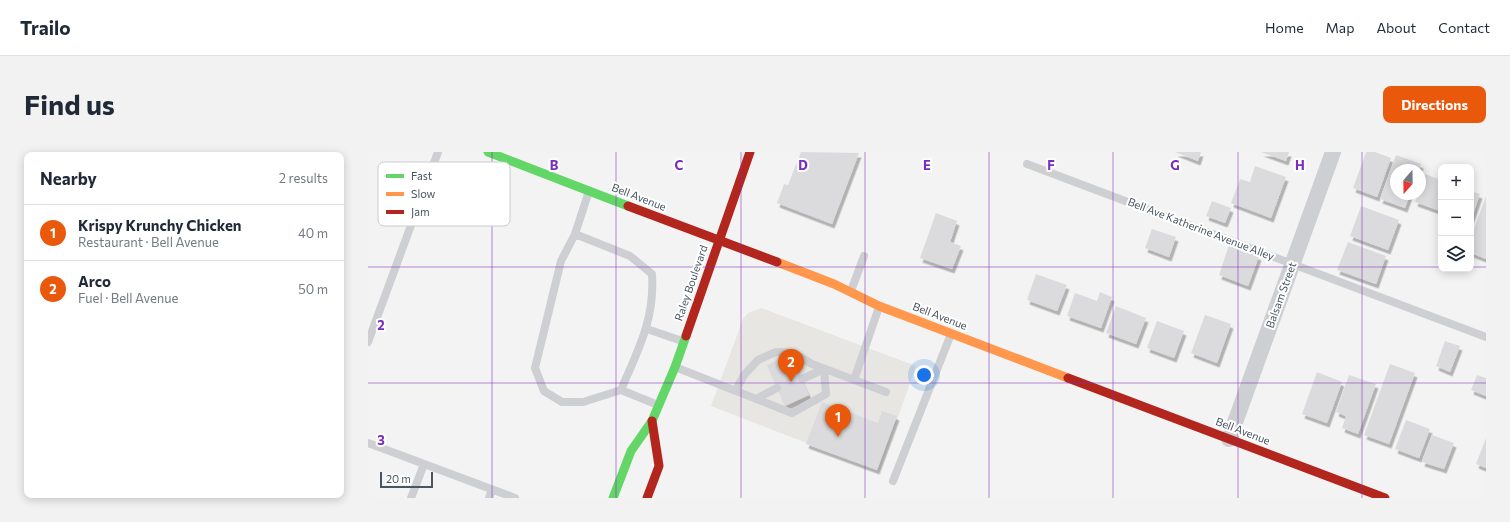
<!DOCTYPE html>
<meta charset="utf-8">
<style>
body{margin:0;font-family:Commissioner,sans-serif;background:#f2f2f3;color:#1f2937}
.controls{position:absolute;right:12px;top:12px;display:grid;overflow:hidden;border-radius:8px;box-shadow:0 2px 10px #0003}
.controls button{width:36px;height:36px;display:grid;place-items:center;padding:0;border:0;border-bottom:1px solid #e0e1e3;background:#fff;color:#1f2937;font:20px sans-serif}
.compass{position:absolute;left:1022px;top:12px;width:36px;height:36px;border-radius:50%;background:#fff;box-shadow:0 2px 10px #0003;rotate:200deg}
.scale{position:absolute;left:12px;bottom:10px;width:53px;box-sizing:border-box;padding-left:4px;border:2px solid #485661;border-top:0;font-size:11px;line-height:14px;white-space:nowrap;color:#485661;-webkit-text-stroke:3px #fff;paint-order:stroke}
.you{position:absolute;left:556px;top:223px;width:14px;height:14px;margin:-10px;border:3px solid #fff;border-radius:50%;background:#1a73e8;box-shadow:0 0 0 6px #1a73e833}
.badge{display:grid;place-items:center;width:26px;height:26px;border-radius:50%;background:#ea580c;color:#fff;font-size:13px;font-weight:700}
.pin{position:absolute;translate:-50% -33px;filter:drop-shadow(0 1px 2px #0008)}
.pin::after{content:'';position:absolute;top:21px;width:14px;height:12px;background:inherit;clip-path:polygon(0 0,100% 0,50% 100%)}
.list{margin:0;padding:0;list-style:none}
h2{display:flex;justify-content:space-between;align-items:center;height:52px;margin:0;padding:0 16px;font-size:17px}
h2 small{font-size:13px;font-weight:400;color:#747a83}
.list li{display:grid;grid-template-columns:26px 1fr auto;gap:12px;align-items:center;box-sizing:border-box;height:56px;padding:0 16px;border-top:1px solid #e0e1e3}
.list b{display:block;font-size:15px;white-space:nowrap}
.list p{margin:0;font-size:13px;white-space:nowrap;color:#747a83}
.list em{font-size:13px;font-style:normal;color:#747a83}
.icon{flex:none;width:22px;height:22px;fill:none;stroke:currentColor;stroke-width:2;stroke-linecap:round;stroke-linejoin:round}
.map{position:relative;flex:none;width:1118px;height:346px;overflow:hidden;border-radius:8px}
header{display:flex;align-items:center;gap:24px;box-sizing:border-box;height:56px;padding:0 20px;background:#fff;border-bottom:1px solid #e0e1e3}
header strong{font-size:19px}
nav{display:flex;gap:22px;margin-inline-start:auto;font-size:14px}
.intro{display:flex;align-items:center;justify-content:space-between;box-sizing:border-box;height:96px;padding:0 24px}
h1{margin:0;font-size:28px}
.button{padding:10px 18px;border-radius:8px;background:#ea580c;color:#fff;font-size:14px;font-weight:700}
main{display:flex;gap:24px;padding:0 24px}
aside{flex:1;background:#fff;border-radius:8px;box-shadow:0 2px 10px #0003}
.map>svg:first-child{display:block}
.commercial{fill:#e8e6e2}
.building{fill:#dbdbdd;filter:url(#shadow)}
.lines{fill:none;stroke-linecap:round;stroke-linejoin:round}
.lane{stroke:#cdcfd2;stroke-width:8}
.street{stroke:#cdcfd2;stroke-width:16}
.fast{stroke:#63d668;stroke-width:9}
.slow{stroke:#ff974d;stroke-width:9}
.jam{stroke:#b3261e;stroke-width:9}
.grid{fill:none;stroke:#7b2cbf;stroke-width:1;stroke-opacity:0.55}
.labels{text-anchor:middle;stroke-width:4;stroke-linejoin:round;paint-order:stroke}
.street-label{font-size:11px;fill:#485661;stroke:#fff}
.key{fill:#fff;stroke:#c8ccd0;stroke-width:1}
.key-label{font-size:11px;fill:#485661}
.grid-label{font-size:13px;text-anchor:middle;font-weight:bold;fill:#7b2cbf;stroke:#fff;stroke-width:4;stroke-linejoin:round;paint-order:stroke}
</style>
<header>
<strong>Trailo</strong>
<nav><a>Home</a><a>Map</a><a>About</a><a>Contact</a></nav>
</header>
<div class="intro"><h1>Find us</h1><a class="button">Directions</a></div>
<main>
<aside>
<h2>Nearby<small>2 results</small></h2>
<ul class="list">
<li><span class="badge">1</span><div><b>Krispy Krunchy Chicken</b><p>Restaurant · Bell Avenue</p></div><em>40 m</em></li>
<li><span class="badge">2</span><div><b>Arco</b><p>Fuel · Bell Avenue</p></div><em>50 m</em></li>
</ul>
</aside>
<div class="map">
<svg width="1118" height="346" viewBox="0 0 1118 346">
<defs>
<filter id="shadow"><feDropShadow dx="2.5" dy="4.5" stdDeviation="0" flood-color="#0004"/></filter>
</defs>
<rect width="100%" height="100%" fill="#f4f3f3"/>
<path class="commercial" d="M393,156L548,214L511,319L343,254L375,167L380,161Z"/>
<path class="building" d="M433,0L491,1L464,72L409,51L416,32L420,33Z
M807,0H833L830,9Z
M893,0H921L918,9Z
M998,0H1007L1023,6L1009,45L985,36Z
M1028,3L1053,12L1051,18H1028V42H1042L1037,56L1012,47Z
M887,14L918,25L903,66L863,51L872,27L882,30Z
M1057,22L1073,28L1072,59L1047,50L1050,42H1052V36Z
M1103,39L1112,42L1103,68Z
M1118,44V107L1103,101V85Z
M844,49L863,56L857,71L838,64Z
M993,54L1031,68L1020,98L982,84Z
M568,61L589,69L582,90L593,94L584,117L552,106Z
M784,77L808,85L801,105L777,96Z
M980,90L1018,104L1008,132L969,118Z
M861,93L891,104L880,134L851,123Z
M668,122L699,133L689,159L659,148Z
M732,140L744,145L733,176L699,164L707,141L729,149Z
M748,154L778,166L768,192L738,181Z
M837,163L863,172L849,211L823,201Z
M789,169L816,179L806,206L779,196Z
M1077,189L1092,194L1082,220L1068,214Z
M422,202L441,243L417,254L399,213Z
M1022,212L1047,221L1021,292L996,283Z
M949,220L974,230L959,271L934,262Z
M981,223L1008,232L990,282L974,276L978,264L968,260Z
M1109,223L1118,226V244L1103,238Z
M454,250L510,271L514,259L529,264L509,318L438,292Z
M1038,268L1062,277L1051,306L1027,297Z
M1064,283L1086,291L1076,317L1054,310Z
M1118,286V316L1108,312Z"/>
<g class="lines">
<path class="lane" d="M659,12L1118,185
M221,39L207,82L193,109L167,216L176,239L194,250H215L253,238L290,253
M207,82L262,104L284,122C287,167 270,198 253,238
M483,139L496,104
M279,177L314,189
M0,190L70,0
M307,215L424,261L458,242L456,217L434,227
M486,228L511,155
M368,238L376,223L390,208L408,200L426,201L444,212L518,240
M388,247L409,236
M0,291L147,346
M525,329L583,182
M43,346L56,312
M121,346L124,338"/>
<path class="street" d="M861,287L965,0"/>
<path class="fast" d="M120,0L260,54
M245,346L263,299L284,269L307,215L318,184"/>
<path class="slow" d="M409,110L466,132L511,154L700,226"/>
<path class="jam" d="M260,54L409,110
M318,184L382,0
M700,226L1017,346
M279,346L291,314L284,269"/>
</g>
<path class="grid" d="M124,0V346M248,0V346M373,0V346M497,0V346M621,0V346M745,0V346M870,0V346M994,0V346M0,115H1073M1103,115H1118M0,231H1118"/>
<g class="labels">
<g class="street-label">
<text transform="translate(271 45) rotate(21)" y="4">Bell Avenue</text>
<text transform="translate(833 77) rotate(21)" y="4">Bell Ave Katherine Avenue Alley</text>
<text transform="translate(323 131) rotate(-71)" y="4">Raley Boulevard</text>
<text transform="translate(913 143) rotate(-70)" y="4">Balsam Street</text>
<text transform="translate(572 164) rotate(21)" y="4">Bell Avenue</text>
<text transform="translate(875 279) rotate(21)" y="4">Bell Avenue</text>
</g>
</g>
<rect x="10" y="10" width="132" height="64" rx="6" class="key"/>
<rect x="18" y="22" width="18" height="4" fill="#63d668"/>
<rect x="18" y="40" width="18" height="4" fill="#ff974d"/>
<rect x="18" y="58" width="18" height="4" fill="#b3261e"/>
<g class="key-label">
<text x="43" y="28">Fast</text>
<text x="43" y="46">Slow</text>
<text x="43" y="64">Jam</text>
</g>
<g class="grid-label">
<text x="186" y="18">B</text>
<text x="311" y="18">C</text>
<text x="435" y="18">D</text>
<text x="559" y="18">E</text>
<text x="683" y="18">F</text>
<text x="807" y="18">G</text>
<text x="932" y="18">H</text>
<text x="13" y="178">2</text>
<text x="13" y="293">3</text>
</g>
</svg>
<div class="controls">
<button>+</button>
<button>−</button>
<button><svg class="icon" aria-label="layers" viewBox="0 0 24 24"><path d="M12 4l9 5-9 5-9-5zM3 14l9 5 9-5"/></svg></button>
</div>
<svg class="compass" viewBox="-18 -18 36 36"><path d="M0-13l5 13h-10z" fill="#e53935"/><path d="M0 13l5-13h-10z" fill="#747a83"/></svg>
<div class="scale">20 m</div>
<div class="you"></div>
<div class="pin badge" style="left:470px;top:285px">1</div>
<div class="pin badge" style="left:423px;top:230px">2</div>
</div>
</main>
